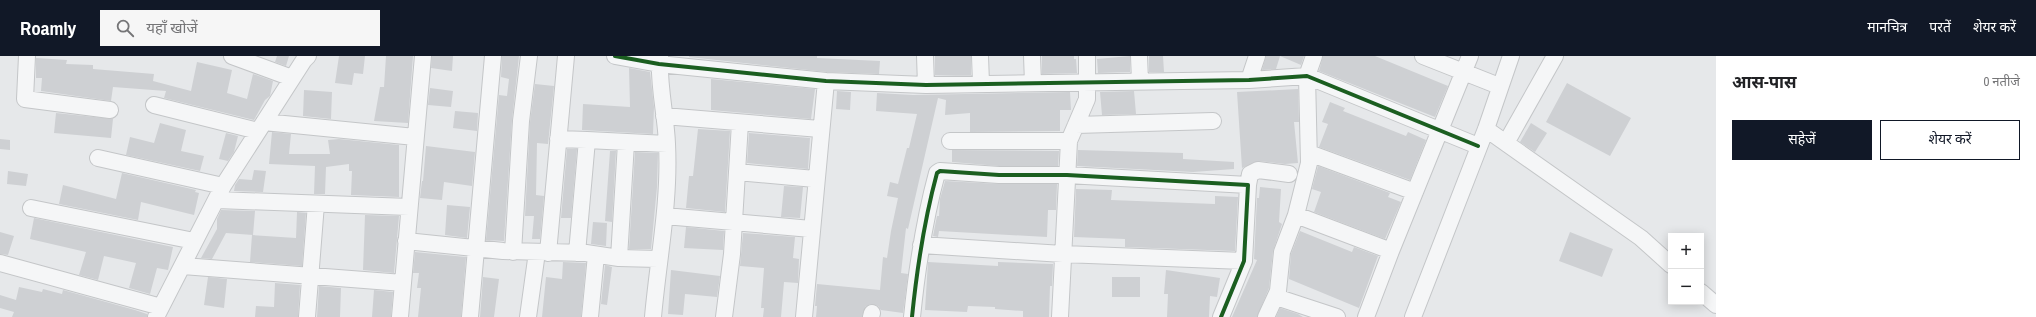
<!DOCTYPE html>
<html lang="hi">
<meta charset="utf-8">
<style>
body{margin:0;font-family:"Archivo Narrow","Noto Sans Devanagari",sans-serif;background:#f6f6f6;color:#202124}
.controls{position:absolute;right:12px;bottom:12px;display:grid;overflow:hidden;border-radius:0px;box-shadow:0 2px 10px #0003}
.controls button{width:36px;height:36px;display:grid;place-items:center;padding:0;border:0;border-bottom:1px solid #e0e0e0;background:#fff;color:#202124;font:20px sans-serif}
.list{margin:0;padding:0;list-style:none}
h2{display:flex;justify-content:space-between;align-items:center;height:52px;margin:0;padding:0 16px;font-size:17px}
h2 small{font-size:13px;font-weight:400;color:#757577}
.actions{display:flex;gap:8px;padding:12px 16px}
.actions a{flex:1;padding:9px 0;border:1px solid #111827;border-radius:0px;text-align:center;font-size:14px;color:#111827}
.actions .main{background:#111827;color:#fff}
.icon{flex:none;width:22px;height:22px;fill:none;stroke:currentColor;stroke-width:2;stroke-linecap:round;stroke-linejoin:round}
.map{position:relative;flex:none;width:1716px;height:261px;overflow:hidden}
header{display:flex;align-items:center;gap:24px;box-sizing:border-box;height:56px;padding:0 20px;background:#111827;color:#fff}
header strong{font-size:19px}
nav{display:flex;gap:22px;margin-inline-start:auto;font-size:14px}
.search{width:280px;height:36px;background:#f6f6f6;display:flex;align-items:center;gap:10px;box-sizing:border-box;padding:0 14px;border-radius:0px;color:#757577;font-size:15px}
main{display:flex}
aside{flex:1;background:#fff}
.map>svg:first-child{display:block}
.building{fill:#ced0d3}
.lines{fill:none;stroke-linecap:round;stroke-linejoin:round}
.minor-casing{stroke:#c4c6c8;stroke-width:18}
.minor{stroke:#f5f6f7;stroke-width:16}
.cycleway-casing{stroke:#f4f6f9;stroke-width:6}
.cycleway{stroke:#1b5e20;stroke-width:4}
</style>
<header>
<strong>Roamly</strong>
<div class="search"><svg class="icon" aria-label="search" viewBox="0 0 24 24"><circle cx="10" cy="10" r="6"/><path d="M15 15l6 6"/></svg>यहाँ खोजें</div>
<nav><a>मानचित्र</a><a>परतें</a><a>शेयर करें</a></nav>
</header>
<main>
<div class="map">
<svg width="1716" height="261" viewBox="0 0 1716 261">
<rect width="100%" height="100%" fill="#e6e8ea"/>
<path class="building" d="M277,0H289L286,10L275,6Z
M339,0H365L363,18L354,17L352,29L335,27Z
M386,0H413L408,67L374,65L380,31H384Z
M432,0H453L452,15L431,12Z
M502,0H519L512,64L504,185L486,184L499,39L507,40L509,23L501,21Z
M689,0H817V2L880,5L879,18L827,16L689,1Z
M935,0H971V19H935Z
M1042,0H1074V3H1076L1077,17L1042,18Z
M1130,0V16L1098,17L1097,3Z
M1149,0H1163L1164,16H1149Z
M1266,0H1280L1276,13L1262,14Z
M1280,0H1304L1301,9Z
M1323,0H1375L1448,30L1435,61L1319,15Z
M36,2L67,4L66,8L93,9V13L154,18L153,25L191,35L197,6L232,14L227,37L247,43L253,18L273,25L270,40L265,44L254,64L164,42L166,35L113,31L111,45L41,35L42,22H36Z
M629,12L650,16L654,51L653,78L582,74L583,48L630,51Z
M711,23L815,33L811,63L711,54Z
M1567,27L1631,62L1610,100L1546,66Z
M535,28L554,30L548,88L537,87L536,139L544,140L540,183H532L534,160H525L530,66Z
M430,32L453,35L451,51L428,49Z
M1298,33L1299,66H1294L1298,107L1285,108L1259,105L1242,112L1237,36Z
M304,34L332,36L331,63L303,60Z
M837,35L851,36L850,54L836,53Z
M1134,35L1136,58L1102,59L1100,36Z
M1070,36L1071,54H1060V75L970,76V57L945,59L946,44L938,42L908,173L906,172L901,217L908,218L903,257L881,254L878,250L870,248L865,251L862,261H816L817,250H815L817,228L880,234L883,201L887,202L891,175L898,142L887,140L890,126L898,128L907,92H909L917,58L876,55L877,37L913,39Z
M1330,46L1345,52L1343,55L1406,80L1408,76L1426,84L1410,124L1319,91L1328,68L1322,66Z
M455,55L478,57L477,75L453,72Z
M56,57L113,63L111,82L54,77Z
M160,67L186,74L181,95L204,100L200,115L126,99L130,81L154,87Z
M1531,67L1547,77L1535,96L1520,86Z
M698,73L730,75L725,156L686,152L689,120H693Z
M272,76L291,78L289,98H330L328,84L339,83L399,89V141L351,139L352,115H349V108L326,111L325,138H314L315,110L269,108Z
M226,77L238,80L234,96L228,105L219,103Z
M749,77L810,82L808,113L747,107Z
M0,83L10,84V94L0,93Z
M426,90L475,96L472,130L444,126L442,144L420,142L422,125H423Z
M567,93H577L571,162H561Z
M952,94L1059,95L1058,110H999L952,106Z
M1078,94L1183,97V103L1234,106V113L1193,116L1077,110Z
M610,95H616L612,166L605,165Z
M635,96L658,97L657,131L651,193H629Z
M1318,110L1390,137L1388,141L1401,146L1385,183L1314,156L1321,136L1312,133Z
M254,114L266,115L263,136L234,135L235,129L239,123L252,124Z
M8,115L28,118L26,130L7,128Z
M122,117L196,134L195,136L199,137L194,159L141,146L138,164L59,148L63,129L116,143Z
M945,125L999,128H1057L1056,154H1048L1047,181L939,175L938,181L933,180L937,160H939L940,143Z
M784,130L803,131L800,162L781,161Z
M1260,131L1281,133L1279,166L1282,168L1273,195L1269,232L1257,261H1232L1257,204L1254,203L1257,142H1259Z
M1076,133L1112,134L1111,144L1215,148V140L1238,141L1235,195L1125,191V183L1074,181Z
M447,149L470,151L467,182L445,179Z
M221,154L255,155L253,179L226,177L212,203L201,202L217,173V163Z
M297,156L306,157L302,210L250,206L252,179L296,182Z
M365,159L399,160L394,217L363,214Z
M34,162L173,191L168,214L157,212L150,238L129,232L136,207L104,200L98,224L79,219L86,196L30,183Z
M593,166L607,167L606,190L591,188Z
M686,171L724,175L723,194L684,192Z
M1300,175L1352,196L1354,191L1378,200L1359,252L1289,223L1291,198Z
M0,176L14,180L8,199L0,198Z
M1570,176L1613,193L1602,221L1559,205Z
M743,177L795,181L793,202L799,203L798,227L784,226L781,261H763L764,252H761L764,212L740,210Z
M415,196L466,201L461,261H418L421,232H417L419,217H413Z
M563,206L586,207L581,261H542L546,221L562,223Z
M928,206L998,210V206L1053,208L1052,230H1050L1049,261H1023V255L995,253V251L968,250L967,256L925,254Z
M605,209L612,211L607,249L601,248Z
M671,214L720,220L717,241L685,238L683,259L668,258Z
M1166,214L1220,222L1217,241L1210,240L1209,261H1167L1168,238H1164Z
M208,221L227,223L224,252L204,249Z
M483,221L499,223L494,261H480Z
M1112,221H1140V241H1112Z
M275,227L300,229L298,261H255L256,250L274,251Z
M319,230L341,232L340,261H317Z
M19,231L42,236L43,233L62,238L63,234L135,254L147,258V261H12L14,256L0,252V239L16,244Z
M374,234L393,236L391,261H372Z
M1280,252L1298,258L1303,261H1276Z"/>
<g class="lines">
<defs>
<path id="minor" d="M27,0L25,43L110,54
M232,0L292,22
M615,0L659,8L826,25L926,29L1249,24L1307,20L1478,90
M925,0L926,29
M980,0L981,27
M1032,0L1033,27
M1139,0L1140,25
M1423,0L1499,30
M1249,24L1257,0
M154,49L258,75
M664,60L820,73
M264,66L415,81
M1076,69L1213,65
M1486,73L1641,182L1671,209
M558,83L587,84
M950,85H1069
M1506,87L1555,0
M1309,97L1415,136
M98,102L223,130
M737,116L815,123
M1248,129L1250,118L1258,114L1289,118
M217,144L409,151
M31,152L194,185
M1296,159L1391,195
M665,160L811,173
M406,185L503,195L586,197L619,202L658,203
M921,189L1063,198L1244,205
M513,196L521,65L529,0
M548,197L566,0
M577,197L587,84L667,88
M619,202L626,87
M0,207L161,251
M183,210L403,227
M1701,236L1716,249
M1276,241L1337,261
M156,261L223,130L304,4L308,0
M307,261L316,148
M400,261L423,0
M470,261L493,0
M528,261L537,196
M590,261L596,199
M653,261C658,204 670,146 667,88C666,59 658,29 660,0
M724,261L732,198L740,67
M804,261L826,25
M871,261L872,257
M912,261C917,212 924,165 937,117L940,115L999,119H1067L1248,129L1244,205L1221,261
M1060,261L1069,85L1087,43V0
M1266,261L1278,235L1282,196L1296,159L1309,107L1307,20L1314,0
M1366,261L1391,195L1470,0
M1413,261L1486,73L1511,0"/>
</defs>
<use href="#minor" class="minor-casing"/>
<use href="#minor" class="minor"/>
<defs>
<path id="cycleway" d="M615,0L659,8L826,25L926,29L1249,24L1307,20L1478,90
M912,261C917,212 924,165 937,117L940,115L999,119H1067L1248,129L1244,205L1221,261"/>
</defs>
<use href="#cycleway" class="cycleway-casing"/>
<use href="#cycleway" class="cycleway"/>
</g>
</svg>
<div class="controls">
<button>+</button>
<button>−</button>
</div>
</div>
<aside>
<h2>आस-पास<small>0 नतीजे</small></h2>
<ul class="list">
</ul>
<div class="actions"><a class="main">सहेजें</a><a>शेयर करें</a></div>
</aside>
</main>
